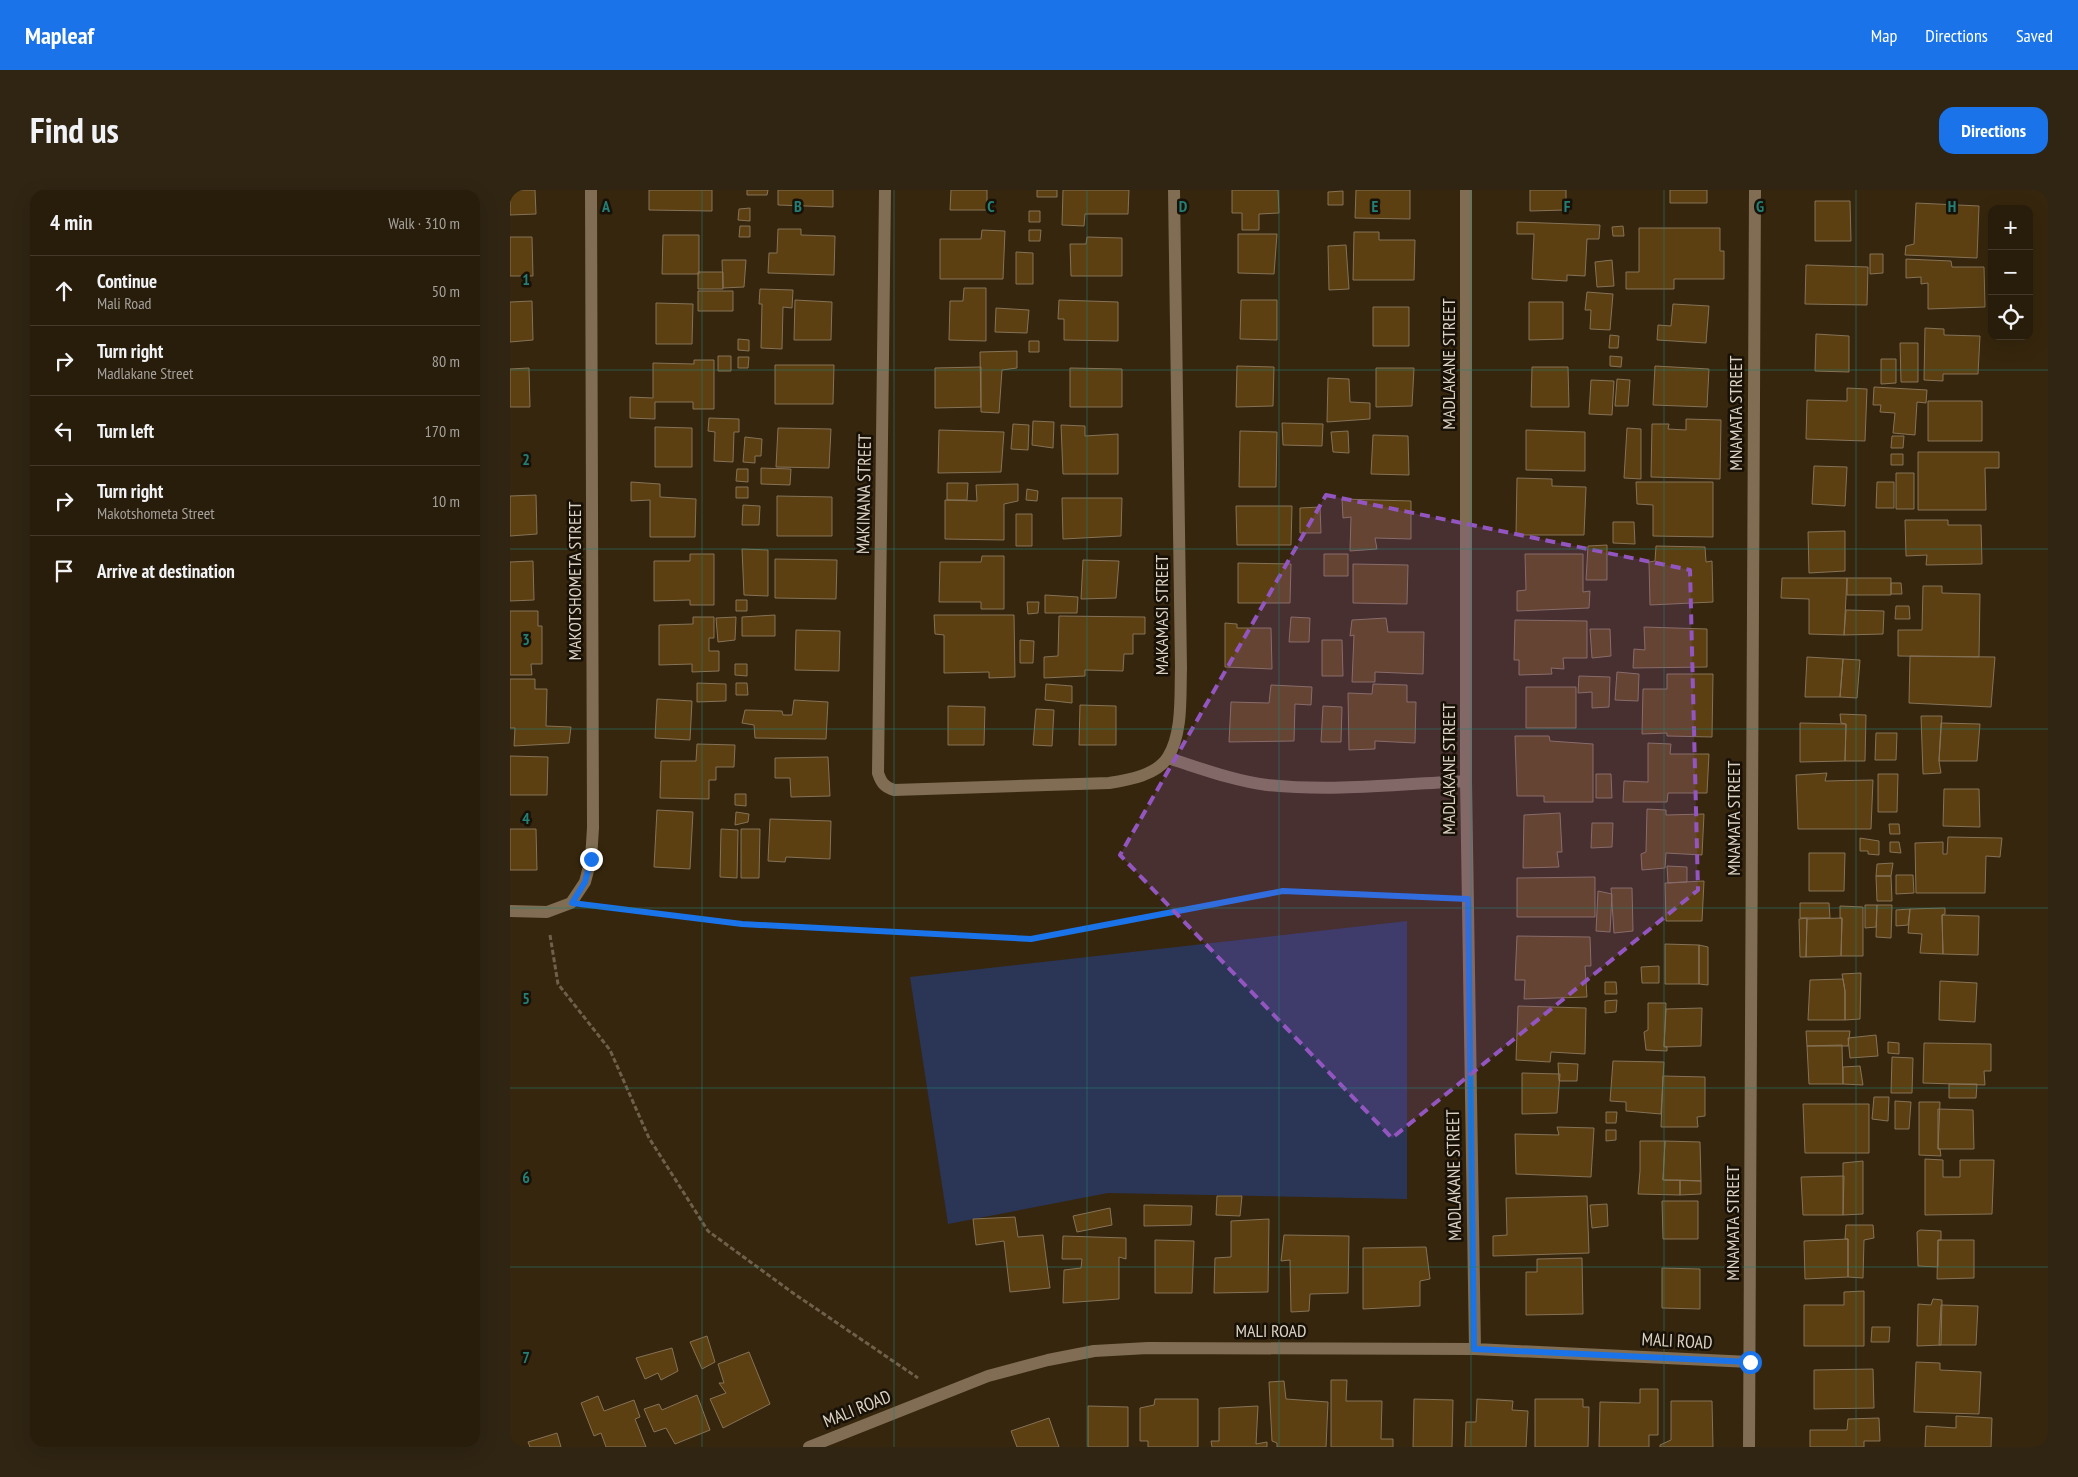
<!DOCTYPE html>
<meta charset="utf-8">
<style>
body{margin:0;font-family:"PT Sans Narrow",sans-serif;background:#302513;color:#f1f3f6}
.controls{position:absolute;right:15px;top:15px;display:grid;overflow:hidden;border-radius:10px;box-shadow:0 5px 20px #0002}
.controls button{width:45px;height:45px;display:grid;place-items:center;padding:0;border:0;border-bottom:1px solid #443a2b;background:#281c0a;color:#f1f3f6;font:25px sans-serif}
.stop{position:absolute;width:15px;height:15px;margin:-11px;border:4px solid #1a73e8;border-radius:50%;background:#fff}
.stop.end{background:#1a73e8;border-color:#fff;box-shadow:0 1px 5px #0008}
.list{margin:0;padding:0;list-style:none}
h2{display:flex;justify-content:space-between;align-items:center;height:65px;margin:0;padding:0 20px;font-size:21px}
h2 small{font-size:16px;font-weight:400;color:#a5a19c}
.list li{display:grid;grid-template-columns:32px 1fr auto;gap:15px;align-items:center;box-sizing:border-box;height:70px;padding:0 20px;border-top:1px solid #443a2b}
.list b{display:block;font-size:19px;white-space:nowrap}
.list p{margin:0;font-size:16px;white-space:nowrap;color:#a5a19c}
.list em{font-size:16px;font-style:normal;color:#a5a19c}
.icon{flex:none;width:28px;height:28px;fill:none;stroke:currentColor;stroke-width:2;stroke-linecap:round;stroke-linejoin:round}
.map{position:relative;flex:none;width:1538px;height:1257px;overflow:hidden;border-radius:15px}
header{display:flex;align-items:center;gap:30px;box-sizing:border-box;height:70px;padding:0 25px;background:#1a73e8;color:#fff}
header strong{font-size:24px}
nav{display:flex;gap:28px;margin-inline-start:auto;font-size:18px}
.intro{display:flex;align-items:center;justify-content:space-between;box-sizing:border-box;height:120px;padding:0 30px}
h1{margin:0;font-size:35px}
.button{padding:12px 22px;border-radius:15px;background:#1a73e8;color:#fff;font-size:18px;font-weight:700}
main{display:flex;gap:30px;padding:0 30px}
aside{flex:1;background:#281c0a;border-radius:15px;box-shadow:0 5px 20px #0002}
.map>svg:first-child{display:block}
.green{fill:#2b3556}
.building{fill:#5c4012;stroke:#857257}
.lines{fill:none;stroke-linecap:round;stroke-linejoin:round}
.path{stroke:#6e604b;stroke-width:3;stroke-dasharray:5 2.5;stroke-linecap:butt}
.minor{stroke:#806d53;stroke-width:12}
.route{stroke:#1a73e8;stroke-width:6}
.marked{fill:#9356c0;fill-opacity:0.2;stroke:#9356c0;stroke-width:4;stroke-dasharray:10 6;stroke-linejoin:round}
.grid{fill:none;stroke:#247f76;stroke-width:1;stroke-opacity:0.55}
.labels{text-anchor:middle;stroke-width:5;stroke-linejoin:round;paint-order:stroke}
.street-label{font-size:18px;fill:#dcd2c3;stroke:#181107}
.grid-label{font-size:16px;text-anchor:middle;font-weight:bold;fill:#247f76;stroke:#181107;stroke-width:5;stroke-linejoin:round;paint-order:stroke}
</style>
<header>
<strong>Mapleaf</strong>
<nav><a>Map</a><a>Directions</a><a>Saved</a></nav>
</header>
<div class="intro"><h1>Find us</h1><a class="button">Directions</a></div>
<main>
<aside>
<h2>4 min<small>Walk · 310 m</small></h2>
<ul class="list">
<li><svg class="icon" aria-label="ahead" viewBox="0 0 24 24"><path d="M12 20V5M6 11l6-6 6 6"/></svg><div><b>Continue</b><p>Mali Road</p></div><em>50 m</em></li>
<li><svg class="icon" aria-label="right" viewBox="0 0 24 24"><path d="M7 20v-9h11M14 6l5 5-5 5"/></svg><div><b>Turn right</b><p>Madlakane Street</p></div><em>80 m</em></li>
<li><svg class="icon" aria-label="left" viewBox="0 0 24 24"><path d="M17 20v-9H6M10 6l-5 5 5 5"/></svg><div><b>Turn left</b></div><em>170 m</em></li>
<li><svg class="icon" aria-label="right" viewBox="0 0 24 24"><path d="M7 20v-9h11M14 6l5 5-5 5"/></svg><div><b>Turn right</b><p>Makotshometa Street</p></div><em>10 m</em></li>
<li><svg class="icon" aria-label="arrive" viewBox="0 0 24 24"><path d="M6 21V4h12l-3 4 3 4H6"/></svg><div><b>Arrive at destination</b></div></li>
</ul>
</aside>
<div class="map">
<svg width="1538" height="1257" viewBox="0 0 1538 1257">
<rect width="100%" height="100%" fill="#36260d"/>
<path class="green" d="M897,731V1009L598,1003L438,1034L400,787Z"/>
<path class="building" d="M0,0H25L26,24L0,25Z
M139,0H202V21L139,20Z
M237,0H258L257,5H237Z
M268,0H323V17L268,15Z
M441,0H477V20H440Z
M527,0H547V7H527Z
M553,0H619L618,24H575L574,36L552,35Z
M722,0H768L769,23L749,24V40H732V23H722Z
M846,0H900V29L845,28Z
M1020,0H1056V20L1020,21Z
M1160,0H1197V13H1160Z
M833,1V15H818V2Z
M1305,11H1340L1341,51H1305Z
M1406,13L1469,16L1467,68L1395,65L1396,56L1404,54Z
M240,18V31L228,30L229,19Z
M519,21H530V32H519Z
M1007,32L1090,35L1089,49H1077L1075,86L1057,85V91L1022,89L1024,44H1007Z
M230,36H240V47H229Z
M1113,36L1114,46H1103L1102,37Z
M1129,38H1210V61H1214V89H1164V99H1116V82H1129Z
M268,39H291V45L325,46L324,85L258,83L259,63H267Z
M472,40L495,41L493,89H430V49H471Z
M519,40H531L530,51H519Z
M844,42H869V50H905L904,90H843Z
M728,44H767L764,84L728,83Z
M153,45H189V84H152Z
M0,47H22L23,86H0Z
M577,47L612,48V86H561L560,54H576Z
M836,55L839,99L819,100L818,56Z
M506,62L523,63V94H506Z
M1360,64H1373V83L1360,84Z
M1396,69L1441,71L1442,77H1474L1475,117L1418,119V93L1411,94V87L1396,88Z
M212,70H236L234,97L213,98Z
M1102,70L1104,96L1087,97L1085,72Z
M1296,75L1358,77L1357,115L1295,114Z
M188,82H213V99H188Z
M454,98H476V151L439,150L440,111H453Z
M250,99L283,100L282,118L273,117L272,159L251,158L252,114H249Z
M188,101H223V121H188Z
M1077,102L1103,104L1100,140L1080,139L1081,120H1075Z
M285,110L322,112L321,150H284Z
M549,110L608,112V151L554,150V129H548Z
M731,110H767V150L730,149Z
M22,111L23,150L0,152V112Z
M1019,112H1053V149L1019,150Z
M146,113L183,114L182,154H146Z
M1163,114L1199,116L1196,153L1147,150L1148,135L1161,136Z
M863,117H899V156H863Z
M486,118L519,120L517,143L485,142Z
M1415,138L1434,139V145L1470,146L1468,184H1433V191L1414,190Z
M1306,144L1339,146V182L1305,181Z
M1100,145L1109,146L1108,158H1099Z
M228,149L239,150V161L228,160Z
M519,151H529V162H519Z
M1390,153H1408V192H1391Z
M507,161V178L492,180L489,223L471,222L470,162Z
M208,166H221V181H208Z
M1100,166L1112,167L1111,177L1100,176Z
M228,167H239L238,178H228Z
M1371,169H1386V193L1371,194Z
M184,170H204V219H183V212H145V229L120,228V207L143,208V173L184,174Z
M265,175H324L323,214H265Z
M727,176L764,177L763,216L726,217Z
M1145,176L1199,179L1197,217L1143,215Z
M471,177V217L425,218V178Z
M1022,177H1058L1059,217H1021Z
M19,178L20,217H0V179Z
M560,178L612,179V217H560Z
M866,178H904L902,216L866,217Z
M818,188L839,189L840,212L860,213V229L817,232Z
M1107,189L1120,190L1118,216H1105Z
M1081,190L1104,191L1102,225L1079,224Z
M1364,197L1417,200L1416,213L1407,212L1405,245L1383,243L1385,223L1370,222L1371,215H1363Z
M1337,198L1357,199L1355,251L1296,249L1297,210L1337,211Z
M1418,211H1472V251H1418Z
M199,228L229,229V242H224L223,272L204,271L205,242L198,241Z
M1176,229L1211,230L1210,289L1141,287L1142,234H1159L1158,239L1176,240Z
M523,231L544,232L543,258L522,255Z
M772,233L813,234L812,256L773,255Z
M503,234L519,235L518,260L501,259Z
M551,235L575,236V246L608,244V284H553Z
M145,237L182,238V277H145Z
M268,238L321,239L319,278L266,277Z
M1117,238L1131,239V289L1114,288Z
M429,240L494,242L491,282L428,283Z
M1016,240L1075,242V281L1016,280Z
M730,241L767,242L766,297H729Z
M838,241L839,263L823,262L821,242Z
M863,245L898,246L899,285L861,284Z
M1382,246H1394L1393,258H1381Z
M235,247L252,249L251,266H245V273L233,272Z
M1408,262H1489V278H1475L1476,320H1408Z
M1381,264H1393V275H1381Z
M1304,276L1337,277L1335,316L1302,314Z
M251,278L281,279L280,295L251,294Z
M227,279H238V292L226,291Z
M1386,283H1404V319H1386Z
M1007,288L1042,289V296L1076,297L1074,345H1006Z
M121,292L150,294V307L186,309L185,347H140V310L121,311Z
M1126,292H1203V347L1143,346V315L1127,314Z
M1367,292H1384V318H1366Z
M437,293H458L457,310H437Z
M508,294V311L494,314V350L435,349V310L467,311L466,295Z
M226,297H238V308H226Z
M517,299L528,301L527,311L516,310Z
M26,305L27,344L0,346V306Z
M267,306L322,307V346H267Z
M552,308H612L611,346L553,349Z
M832,309L901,311V349L865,348L867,359L840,361L841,327L833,328Z
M233,315L250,316L249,335H232Z
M726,316H782L781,355H727Z
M810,317L811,343H790V318Z
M506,324H522V356H506Z
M1395,330H1438V335H1471L1472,374L1416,375L1417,365L1396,366Z
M1103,332H1124L1125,354L1103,353Z
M1335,341V381L1299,383L1298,342Z
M1097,355V390H1076L1078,356Z
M1146,356L1195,357L1196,372L1202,371L1203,412L1140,415L1139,372L1145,371Z
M232,359L258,360V406L234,405Z
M180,364H204V415H180V410L144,411V371H180Z
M814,364H838V386H814Z
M1015,364H1073V402L1080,401L1079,418L1007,421V401L1016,400Z
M472,366H494V419H471V412H429L430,372H471Z
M265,369L327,370L326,409L265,408Z
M573,370L609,371L606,408L571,409Z
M23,371L24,410L0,411V372Z
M728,373L781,374L780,413H728Z
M843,374L898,375L897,414L843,413Z
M1272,388H1337L1334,445L1299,444V409L1271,408Z
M1337,388H1381V405H1337Z
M1381,393H1391L1392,404H1381Z
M1413,396H1432V403L1470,404L1469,467L1388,466V440H1412Z
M535,405L568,407L567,423H535Z
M226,410H237V421H226Z
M517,412H529L528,423L518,424Z
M1386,416H1399L1400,429H1385Z
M1336,420L1374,421L1373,444L1334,445Z
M0,421H28V436H32V474H21L22,485H0Z
M265,425V446H232V427Z
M424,425H504L505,487L479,488V482L434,483V445L425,444Z
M549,426L635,427V444H623V464H614L613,481L575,480V486L534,488V467L548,466Z
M183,427H204V448H199V461H209V481L182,482V474L149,475V435L183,434Z
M226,427L225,450L208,452L206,428Z
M781,427L800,428L799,452H779Z
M876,428L878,442H914L913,484L865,482V492H842L844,445L840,446L842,430Z
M1005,430L1077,431V468H1053L1054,479L1041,478L1042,484L1009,485V470H1004Z
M715,433L727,434V438H761L762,479L715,477Z
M1134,437L1197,439V477L1123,478L1124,459L1135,460Z
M1080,439H1100L1101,466L1082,468Z
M286,440L330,441L329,481L285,480Z
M510,450L524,451L523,473H510Z
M812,450H832L833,486H812Z
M1400,466L1485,467L1481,517L1399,513Z
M1297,467L1333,469L1330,507H1295Z
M1333,469L1350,470L1347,508L1330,507Z
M225,474H237V486L225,485Z
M1107,482L1129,484L1128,511L1105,510Z
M1157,484H1203L1202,547L1157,546V543L1132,544L1133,499H1157Z
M1069,486L1100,487L1099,517L1082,518V502L1068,503Z
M0,489H25V499H37L36,536L61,537L59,553L4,556L5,538H0Z
M187,493L216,494V511L187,512Z
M226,493H237L238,505H226Z
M536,494L562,496V513L535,510Z
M863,494L897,495V512H906L905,553L865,551V559L839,560L838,503L862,504Z
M761,495L802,497L801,515L785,514L784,551L719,552L721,512L759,513Z
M1016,497H1066V538H1016Z
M147,509L182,511L180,550L145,548Z
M284,510L318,512L316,549L245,548L244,535L232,533L235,520L272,521L273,525H282Z
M570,515L606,516V555H569Z
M438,516L475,517L474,555H438Z
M813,516L832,517L831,552H811Z
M526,519L544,520L542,556L523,555Z
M1330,524L1356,525L1355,571H1335L1336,534L1331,533Z
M1411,526H1432L1429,571L1431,583L1413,584Z
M1290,533L1336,534L1335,571L1290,572Z
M1431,533L1470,534L1467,571H1429Z
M1366,543H1387L1386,570H1365Z
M1005,546H1039L1040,551L1083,554V612H1034V606H1007Z
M1138,553L1161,554L1160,564H1199L1197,603H1158L1157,612H1113L1114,591L1138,592Z
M187,554L225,555L224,577H206V590H199V609L150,608L151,571H186Z
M0,566L38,567L37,605H0Z
M318,567L320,606L281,607L280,588H265V568Z
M1317,583L1315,591L1363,590L1361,639H1288L1286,585Z
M1086,584H1101L1102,608H1086Z
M1368,584H1388L1387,622H1368Z
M1434,599H1469L1470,637L1433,636Z
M225,604H236V616L225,615Z
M1137,619L1156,620V625L1194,624L1192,665L1156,663L1155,678L1132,680L1131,664L1136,662Z
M147,620L183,622L180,679L144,677Z
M226,622L239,624L238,632L225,635Z
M1050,623L1052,662H1047L1049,677L1013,678L1014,625Z
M260,629L321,631L320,669L276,667L275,672L258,671Z
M1082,633H1103L1102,657L1081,658Z
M1379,634H1389L1390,644H1380Z
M0,639H26L27,680H0Z
M211,639L228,640L227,688L210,687Z
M231,639H250L249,688H231Z
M1438,647L1492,648L1490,667L1476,666L1475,703H1406L1405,653L1433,652V664H1437Z
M1350,648L1369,651V665L1358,664V661H1350Z
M1380,652H1389L1391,663L1380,662Z
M1299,663H1335L1334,701H1299Z
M1383,673L1381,686H1366L1367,674Z
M1157,676L1177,677V692L1158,693Z
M1386,685H1403L1404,703L1386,704Z
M1366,686H1381L1382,711H1367Z
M1085,687V727H1007V688Z
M1194,691L1192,731H1156L1155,693Z
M1101,698H1122L1123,741L1104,743Z
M1088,701L1102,704L1100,742L1086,741Z
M1290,713H1319L1320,728H1290Z
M1355,715H1367L1366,737L1355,738Z
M1367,715H1382L1381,748L1366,747Z
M1330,716L1353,717V766H1331L1332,728H1330Z
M1435,718V724L1432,725L1433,764L1410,763L1412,744L1398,743L1400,719Z
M1400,719L1398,735L1386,736V720Z
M1432,725L1469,726L1468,765L1433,764Z
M1297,728L1296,767H1290L1289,729Z
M1332,728L1331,766L1296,767L1297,729Z
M1007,746L1080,747L1081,776H1075L1077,807L1014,809L1015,790H1005Z
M1155,754L1189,755V794H1155Z
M1189,755L1198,757V795L1189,794Z
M1149,776V793H1132L1131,777Z
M1351,783L1350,829L1335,830V801L1332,784Z
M1333,789L1335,801V830H1298L1300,790Z
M1430,791L1467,793L1465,832L1429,830Z
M1095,792H1106L1107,804H1095Z
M1107,810L1106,822L1095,823V811Z
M1138,813H1156L1154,856L1157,857V861L1136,860L1134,842L1138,840Z
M1008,816L1076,818L1075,864L1041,862L1040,872L1006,870Z
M1192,818L1191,856L1154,857L1156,819Z
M1296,841H1340L1338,856H1297Z
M1366,845L1368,866L1340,868L1338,848Z
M1378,852L1389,853V864L1378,863Z
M1414,853L1481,854V881H1474L1475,895L1413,893Z
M1332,855L1333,894H1299L1297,856Z
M1382,867L1403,868L1402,903H1381Z
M1103,871L1154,872L1151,924L1116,921V912L1100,911Z
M1048,873L1068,874L1067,891H1049Z
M1350,876L1353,895L1333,894V877Z
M1012,883L1050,884L1047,923L1012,924Z
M1153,886L1195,887V926L1187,927L1188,937H1151Z
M1439,894H1467L1466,908H1439Z
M1364,907H1379L1378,931L1362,929Z
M1385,911L1401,912L1399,939H1385Z
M1409,912H1430L1428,959H1430L1431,966L1409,965Z
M1293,914H1359V963H1295Z
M1428,919L1463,920L1464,959H1428Z
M1096,922H1107L1106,933H1096Z
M1047,937L1084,938L1081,987L1006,984L1005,944L1049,945Z
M1096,940H1106V950L1096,951Z
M1130,951H1155L1153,990H1170V1005L1128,1004L1130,981Z
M1155,951L1190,952L1191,991L1153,990Z
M1415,969L1433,970V987H1450V970H1484L1482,1024L1415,1025Z
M1353,971V1024L1333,1025V973Z
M1334,986L1333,1025H1293L1291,987Z
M1170,990L1191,991V1004L1170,1005Z
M707,1006H732L730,1026L706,1025Z
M1077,1006L1079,1063L983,1066V1046L997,1045L996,1008Z
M1152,1011H1188V1049H1153Z
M1097,1014L1098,1036L1082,1038L1080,1015Z
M634,1015L682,1016L681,1035L634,1036Z
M600,1018L602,1035L567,1042L563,1026Z
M505,1027L508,1047L533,1045L540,1098L500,1102L494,1051L466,1055L463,1029Z
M759,1029L758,1102L704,1103L705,1068L721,1067V1031Z
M1336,1035H1363L1364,1048L1354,1050L1353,1088L1338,1087V1049H1335Z
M1410,1040L1431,1041V1050H1428V1077L1408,1076L1407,1042Z
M774,1045L839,1046L838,1103L800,1104L799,1121L781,1122L780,1070L771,1071Z
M553,1046L616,1048V1069L609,1067V1109L553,1113L554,1080L571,1078L572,1069H552Z
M1338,1049V1087L1295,1089L1294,1051Z
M645,1050L684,1051L682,1103H645Z
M1428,1050H1464V1088L1427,1089Z
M916,1057L920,1089L910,1091V1116L853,1119V1058Z
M1072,1068L1073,1124L1016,1125V1082H1027V1069Z
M1152,1078L1190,1079V1119L1152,1118Z
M1354,1101V1156H1294V1115H1334V1102Z
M1423,1109L1432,1110L1431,1155L1407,1156L1408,1114L1421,1115Z
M1431,1115L1468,1116L1466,1155H1429Z
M1362,1137H1380L1379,1152H1361Z
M197,1146L205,1172L192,1179L180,1152Z
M162,1158L168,1181L151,1190L148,1183L135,1189L126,1168Z
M239,1162L260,1214L213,1238L200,1209L216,1203L209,1193H214L208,1174Z
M1406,1172L1430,1173V1180L1471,1182L1469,1224L1404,1222Z
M1363,1179L1364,1218L1304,1219V1180Z
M821,1190H837L836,1211H872L871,1249H883V1257H821Z
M774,1191L776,1209L818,1212L816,1257H767V1253L762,1251L759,1192Z
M1130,1199H1148V1245H1139V1257H1089L1090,1212L1130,1213Z
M187,1205L200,1240L165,1254L156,1238L144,1242L134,1219L149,1214L152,1220Z
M88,1206L94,1221L124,1210L130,1227L125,1229L136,1257H96L91,1243L84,1246L71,1213Z
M645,1209H688V1257H638V1251H630V1218L644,1215Z
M904,1209L943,1210L942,1257H903Z
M967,1209L1003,1211L1002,1220L1018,1221L1016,1257H955L956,1232H966Z
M1025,1209H1073V1217H1079L1078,1257H1025Z
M1161,1211H1202L1203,1257H1150V1255L1161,1250Z
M578,1216L618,1217V1257H578Z
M748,1216L746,1254L757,1252V1257H702L701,1251H709V1218Z
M1446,1226L1482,1228L1481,1257H1415L1416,1236L1446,1238Z
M539,1228L549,1257H507L501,1241Z
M1369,1228L1370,1251H1354V1257H1300V1240H1337L1338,1229Z
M47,1243L51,1257H20L18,1252Z"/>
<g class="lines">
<path class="path" d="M89,717L232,735L521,749L773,701L934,708
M40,745L48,794L100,860L139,948L198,1041L283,1103L408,1188"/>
<path class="minor" d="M375,0L368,583C371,592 374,597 384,600L599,593C619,590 647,585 658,567C673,542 670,506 671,478L664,0
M956,0V591L965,1159
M658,568C690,578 724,591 757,595C823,602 890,594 956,591
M0,721L37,722L61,713L75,692L81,669L83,638L81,0
M299,1257L478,1186L538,1170L584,1161L638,1158L965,1159L1240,1172
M1239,1257L1245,0"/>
</g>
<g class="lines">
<path class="route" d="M81,669L75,692L62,713L232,734L521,749L773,701L958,709L964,1159L1240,1172"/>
</g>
<path class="marked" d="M816,305L1180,380L1188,700L882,948L610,665Z"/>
<path class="grid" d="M192,0V1257M384,0V1257M577,0V1257M769,0V1257M961,0V1257M1154,0V1257M1346,0V1257M0,180H1538M0,359H1538M0,539H1538M0,718H1538M0,898H1538M0,1077H1538"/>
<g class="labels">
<g class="street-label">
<text transform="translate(939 174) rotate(-90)" y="6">MADLAKANE STREET</text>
<text transform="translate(1226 223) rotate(-90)" y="6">MNAMATA STREET</text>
<text transform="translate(354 304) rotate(-89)" y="6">MAKINANA STREET</text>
<text transform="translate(65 391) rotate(-90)" y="6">MAKOTSHOMETA STREET</text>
<text transform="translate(652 425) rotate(-90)" y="6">MAKAMASI STREET</text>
<text transform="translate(939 579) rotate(-90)" y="6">MADLAKANE STREET</text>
<text transform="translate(1224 628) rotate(-90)" y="6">MNAMATA STREET</text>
<text transform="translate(944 985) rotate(-91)" y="6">MADLAKANE STREET</text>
<text transform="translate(1223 1033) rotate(-90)" y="6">MNAMATA STREET</text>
<text x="761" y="1147">MALI ROAD</text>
<text transform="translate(1167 1151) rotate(3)" y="6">MALI ROAD</text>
<text transform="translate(347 1219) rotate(-22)" y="6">MALI ROAD</text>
</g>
</g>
<g class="grid-label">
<text x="96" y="22">A</text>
<text x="288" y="22">B</text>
<text x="481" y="22">C</text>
<text x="673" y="22">D</text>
<text x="865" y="22">E</text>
<text x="1057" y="22">F</text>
<text x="1250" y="22">G</text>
<text x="1442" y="22">H</text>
<text x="16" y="95">1</text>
<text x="16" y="275">2</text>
<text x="16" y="455">3</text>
<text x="16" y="634">4</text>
<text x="16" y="814">5</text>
<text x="16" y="993">6</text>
<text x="16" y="1173">7</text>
</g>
</svg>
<div class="controls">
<button>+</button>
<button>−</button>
<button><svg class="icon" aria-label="locate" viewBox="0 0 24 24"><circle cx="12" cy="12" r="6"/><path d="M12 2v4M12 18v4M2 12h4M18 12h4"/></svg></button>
</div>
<div class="stop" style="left:1240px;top:1172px"></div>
<div class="stop end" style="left:81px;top:669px"></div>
</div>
</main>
